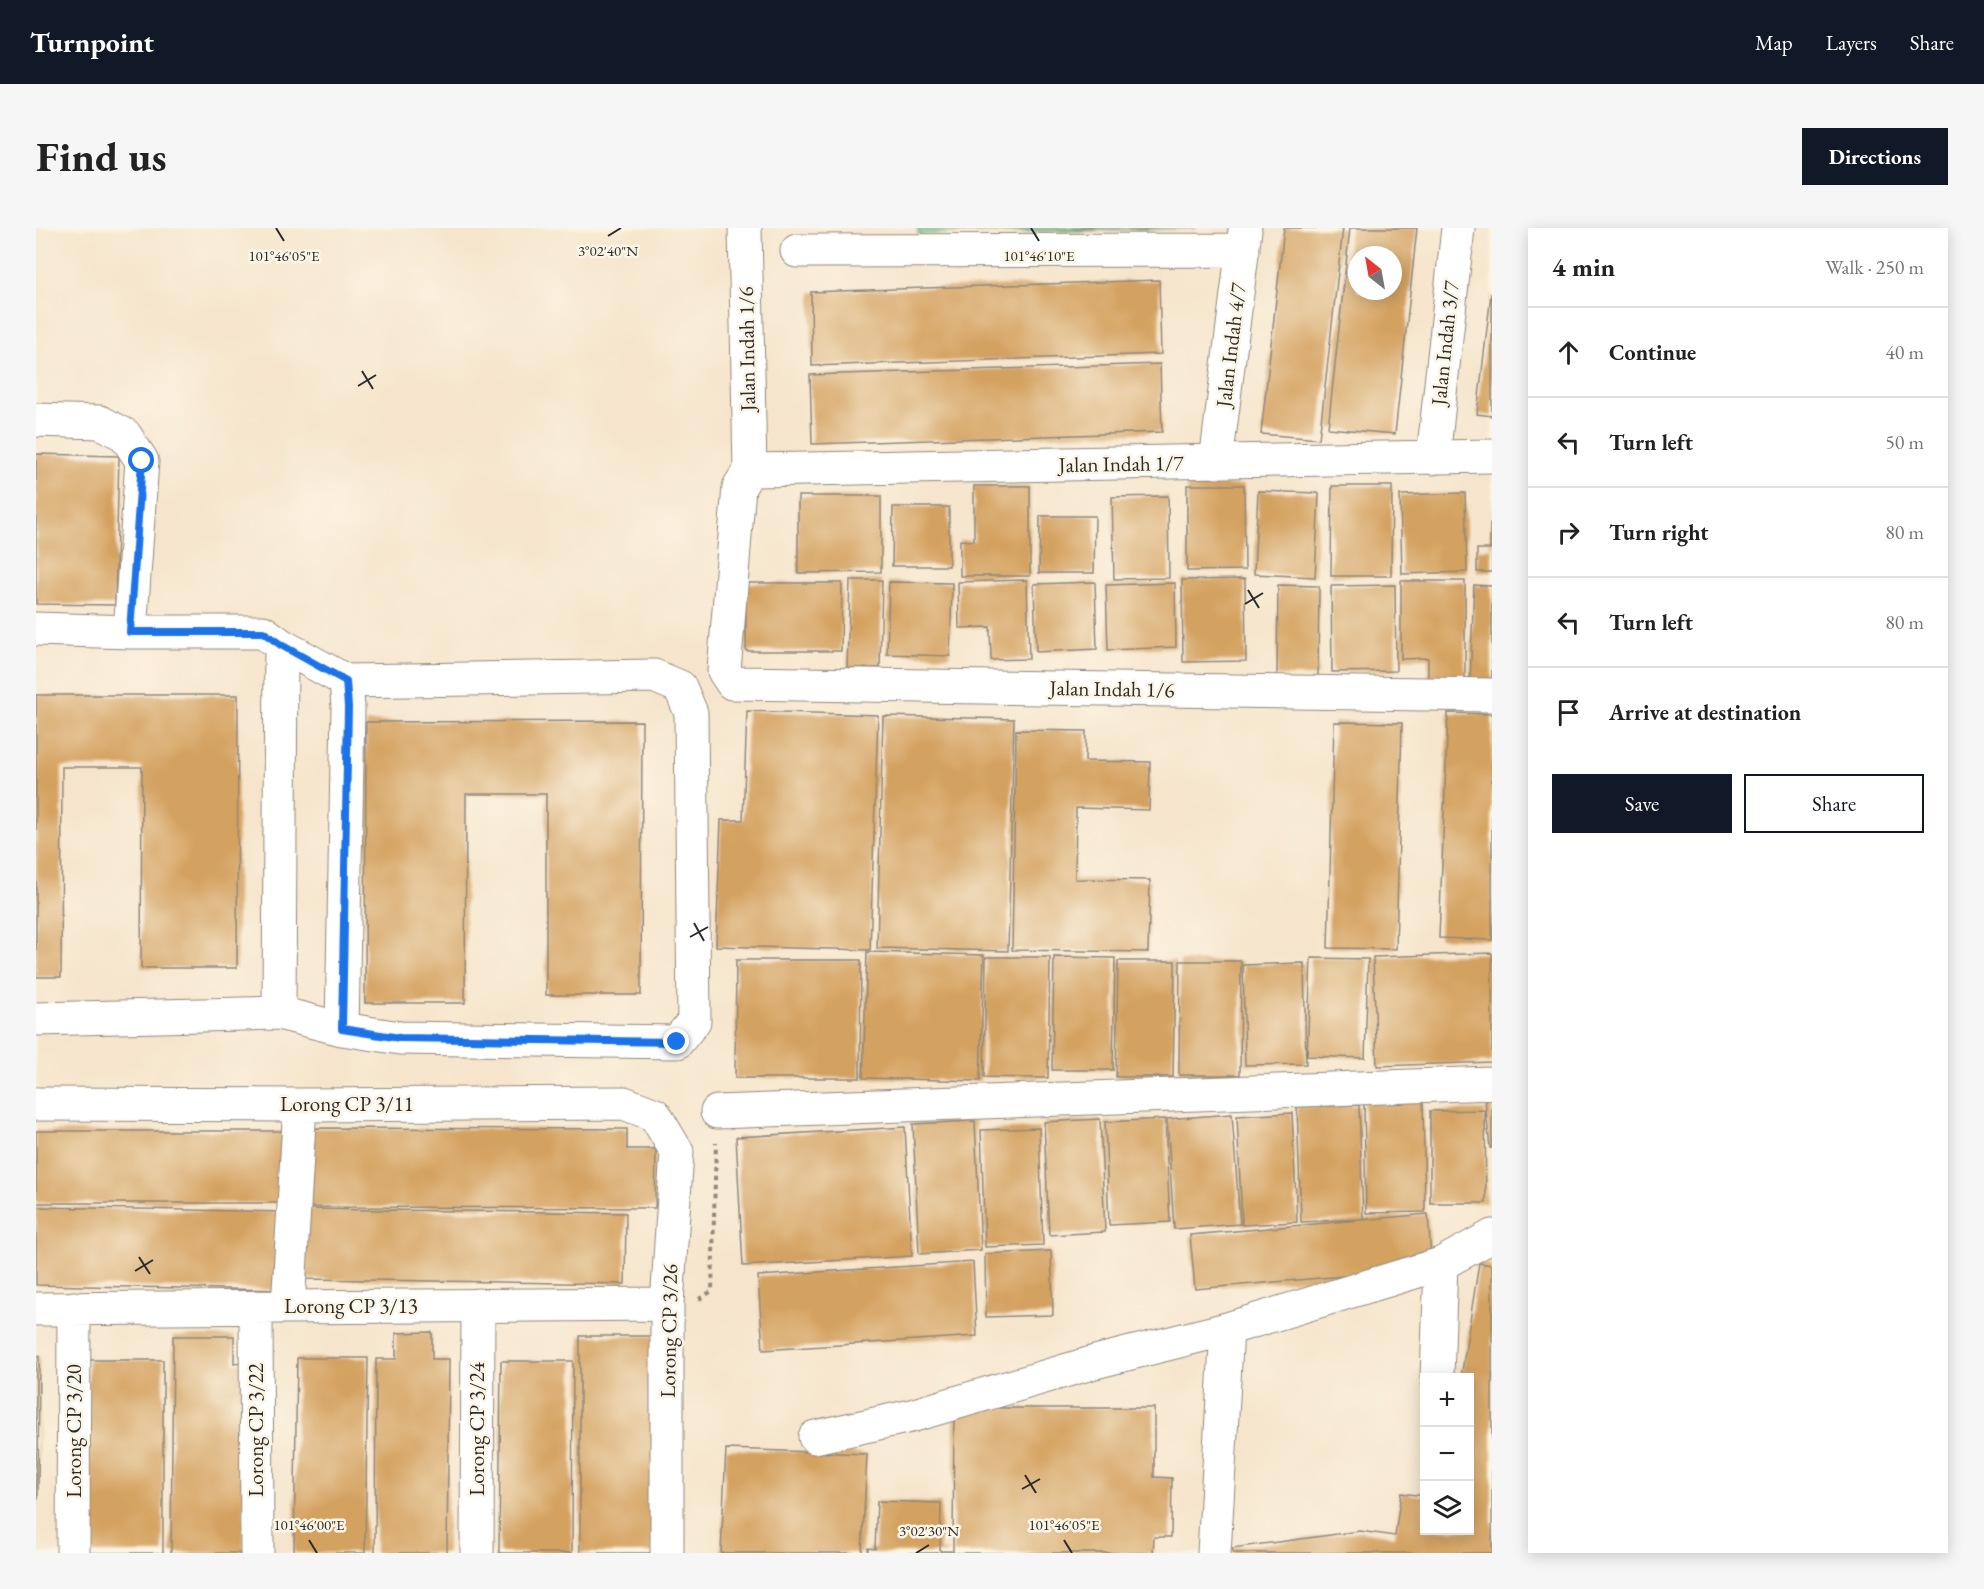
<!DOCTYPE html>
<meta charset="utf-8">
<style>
body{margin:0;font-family:"EB Garamond",serif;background:#f6f6f6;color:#222}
.controls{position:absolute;right:18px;bottom:18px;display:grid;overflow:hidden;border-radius:0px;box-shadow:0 3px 15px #0003}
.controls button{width:54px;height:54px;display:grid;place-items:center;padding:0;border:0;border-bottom:2px solid #e0e0e0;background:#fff;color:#222;font:30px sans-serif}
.compass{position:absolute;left:1312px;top:18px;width:54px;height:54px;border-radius:50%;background:#fff;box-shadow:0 3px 15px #0003;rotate:329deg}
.stop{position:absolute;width:18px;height:18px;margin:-14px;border:4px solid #1a73e8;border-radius:50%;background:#fff}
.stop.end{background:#1a73e8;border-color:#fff;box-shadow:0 2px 6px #0008}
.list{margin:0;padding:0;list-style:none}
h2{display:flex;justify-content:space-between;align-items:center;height:78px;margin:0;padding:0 24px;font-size:26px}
h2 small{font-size:20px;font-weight:400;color:#767676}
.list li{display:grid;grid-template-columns:39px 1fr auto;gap:18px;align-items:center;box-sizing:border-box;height:90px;padding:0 24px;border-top:2px solid #e0e0e0}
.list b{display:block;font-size:22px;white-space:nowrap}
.list em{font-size:20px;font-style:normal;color:#767676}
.actions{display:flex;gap:12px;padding:18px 24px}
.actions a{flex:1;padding:14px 0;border:2px solid #111827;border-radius:0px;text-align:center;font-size:21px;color:#111827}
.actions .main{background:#111827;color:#fff}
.icon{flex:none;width:33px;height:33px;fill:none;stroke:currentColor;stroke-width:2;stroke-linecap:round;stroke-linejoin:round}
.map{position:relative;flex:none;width:1456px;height:1325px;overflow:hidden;border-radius:0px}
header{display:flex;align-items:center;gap:36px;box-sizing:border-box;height:84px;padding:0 30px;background:#111827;color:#fff}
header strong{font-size:28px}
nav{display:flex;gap:33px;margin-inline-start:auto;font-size:21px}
.intro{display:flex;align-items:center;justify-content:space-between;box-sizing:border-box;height:144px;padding:0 36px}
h1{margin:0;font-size:42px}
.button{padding:15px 27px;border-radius:0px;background:#111827;color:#fff;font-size:21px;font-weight:700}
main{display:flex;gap:36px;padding:0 36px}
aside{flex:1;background:#fff;border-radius:0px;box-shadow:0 3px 15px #0003}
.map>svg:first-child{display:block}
.green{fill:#79ca8c;stroke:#527a5c;stroke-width:1.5}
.building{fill:#d4a261;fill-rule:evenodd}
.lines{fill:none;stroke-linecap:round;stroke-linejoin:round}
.minor-casing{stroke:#90887c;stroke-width:35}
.path{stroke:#90887c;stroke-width:4;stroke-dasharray:4.5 4.5;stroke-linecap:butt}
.minor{stroke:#fff;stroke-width:33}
.route{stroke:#1a73e8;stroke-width:8}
.ticks{fill:none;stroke:#2b2b2b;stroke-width:2}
.labels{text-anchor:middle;stroke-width:5;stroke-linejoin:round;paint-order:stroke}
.street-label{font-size:21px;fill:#2b2b2b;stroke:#fcf5e5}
.ticks-label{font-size:15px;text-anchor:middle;fill:#2b2b2b;stroke:#fcf5e5;stroke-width:5;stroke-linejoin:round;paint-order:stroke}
</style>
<header>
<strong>Turnpoint</strong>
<nav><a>Map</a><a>Layers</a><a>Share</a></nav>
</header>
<div class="intro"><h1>Find us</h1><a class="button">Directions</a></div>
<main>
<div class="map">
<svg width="1456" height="1325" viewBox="0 0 1456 1325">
<rect width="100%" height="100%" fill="#fcf5e5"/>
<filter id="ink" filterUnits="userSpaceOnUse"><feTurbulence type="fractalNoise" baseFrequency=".0167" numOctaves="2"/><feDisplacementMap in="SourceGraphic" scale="12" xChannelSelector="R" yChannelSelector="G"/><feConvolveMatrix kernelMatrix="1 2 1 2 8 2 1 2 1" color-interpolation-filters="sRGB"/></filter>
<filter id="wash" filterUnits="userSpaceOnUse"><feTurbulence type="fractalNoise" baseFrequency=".008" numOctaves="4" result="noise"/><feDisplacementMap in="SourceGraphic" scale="24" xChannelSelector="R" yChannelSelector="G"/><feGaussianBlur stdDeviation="1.35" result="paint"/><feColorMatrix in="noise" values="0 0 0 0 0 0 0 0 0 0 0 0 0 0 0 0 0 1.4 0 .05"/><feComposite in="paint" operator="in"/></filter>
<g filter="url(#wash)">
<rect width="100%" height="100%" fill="#f6e5cc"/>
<path class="green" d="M882,0H1160L882,6Z"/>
<g id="blocks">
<path class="building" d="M1248,0H1307L1283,211L1225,206Z
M1314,0H1381L1359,206L1292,200ZM1321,27H1357V63H1321Z
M1123,52L1125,126L776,138L775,64Z
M1455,66H1456V188L1441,186Z
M1124,136L1126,204L776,216L774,147Z
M0,226L83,228L79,377L0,376Z
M1151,257H1208L1209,342L1151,343Z
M938,258H994V348H924V312L938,313Z
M1296,258H1356L1355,348H1295Z
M1222,263L1283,265L1279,349L1218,346Z
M1429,265L1431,344L1366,346L1364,267Z
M762,268H845V344L762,345Z
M1132,268L1133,350L1078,351L1076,269Z
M857,279H913V338H856Z
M1004,288H1059L1058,345H1003Z
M1454,296H1456V344H1441V321H1454Z
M1209,351L1210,433L1147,434L1146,352Z
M814,352H846L844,440H811Z
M991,352L993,431L955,432L954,399L923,400L922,354Z
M1365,353H1429V454H1392V430L1365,431Z
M853,354L916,355L914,428L851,426Z
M1059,354L1061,421L1000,424L998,356Z
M710,355H806L805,423H710Z
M1139,355L1140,419L1072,422L1070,357Z
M1242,357L1283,358L1282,448H1241Z
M1359,357L1360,443L1296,444L1295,358Z
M1438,357L1456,358V454H1434Z
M0,467H202L201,740H105L106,539H26L25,749H0Z
M711,483L842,487L834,722L680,718L685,592H707Z
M1412,485L1456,486V712L1403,710Z
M847,488L978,491L972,723L841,720Z
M606,493L605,767H510V566H430L429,775H329L330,494Z
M1298,494L1366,495L1360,721L1292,720Z
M980,502L1050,503L1049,533L1114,534L1113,582L1040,580L1039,651L1114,652L1112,724L976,722Z
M831,724L948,727L944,853L827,850Z
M1456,725V834L1341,838L1337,729Z
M950,729H1014L1012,850L948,849Z
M1018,729L1079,730L1077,842H1016Z
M1275,730L1332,731L1329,830L1271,828Z
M700,732H825L824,850H699Z
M1082,733H1139L1137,849H1080Z
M1144,733H1205L1204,847H1143Z
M1268,735L1270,836L1209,837L1207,737Z
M1456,871V920H1454L1449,872Z
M1387,872L1389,984L1330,985L1328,874Z
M1323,877L1327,991L1265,994L1261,879Z
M1449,882L1450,975H1394V883Z
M1256,885L1261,994L1206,997L1201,888Z
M1196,886L1204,996L1138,1001L1131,891Z
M1064,891L1069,1004L1013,1007L1008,894Z
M1129,891L1134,994L1073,997L1069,894Z
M939,893L945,1022L883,1026L877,896Z
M869,899L876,1028L707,1038L700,909Z
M268,900L591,901V921H620L619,980L267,979Z
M1003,900L1007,1017L949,1019L945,902Z
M0,903H250L249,975H0Z
M0,979L246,984L244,1062L0,1057Z
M270,981L590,985L589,1056L269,1051Z
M1392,986L1395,1029L1366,1043L1159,1061L1154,1007Z
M1015,1023L1017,1087L950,1089L949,1026Z
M937,1034L941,1108L727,1122L722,1048Z
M1443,1035L1456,1037V1325H1198L1196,1320L1324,1303L1359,1308L1365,1265L1388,1268V1302H1434V1150H1425Z
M396,1104V1131H413L411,1325H339L340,1131H360V1105Z
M137,1108H198V1135L209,1134L208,1325H135Z
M544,1108H618L617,1325H544Z
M3,1128L2,1271H0V1129Z
M261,1130H332L329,1325H258Z
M52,1132H127V1325H52Z
M465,1133H537L536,1325H463Z
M918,1180H1118V1249L1136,1250L1135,1309H1118L1117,1325H917Z
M690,1221L831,1226L826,1325H685Z
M841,1273L905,1275L904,1323H915V1325H832V1320L839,1321Z"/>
</g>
</g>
<g filter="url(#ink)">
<use href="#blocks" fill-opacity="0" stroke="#90887c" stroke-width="1.5"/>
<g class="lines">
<defs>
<path id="minor" d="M709,0L714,242
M761,23L1207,22
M0,192L64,194L89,207L106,233L94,404
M1397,230L1422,0
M1180,234L1209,2
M714,242L703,259L688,443L696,455L1456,467
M714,242L1456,228
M0,401L94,404H227L245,417L310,453L312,479L306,801
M243,785L245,417
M0,791L243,785L306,801L364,810L641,814L658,793L655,485L644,459L618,448L310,453
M0,876L264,877L588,875L619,887L641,924L631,1076V1325
M681,884L1456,855
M220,1079L221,1325
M252,1079L264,877
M0,1081L631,1076
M1401,1150L1405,1036
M779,1209L875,1188L1059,1134L1191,1101
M37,1325L38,1080
M441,1325L442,1077
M1178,1325L1191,1101L1405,1036L1456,1008"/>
</defs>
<use href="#minor" class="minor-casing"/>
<path class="path" d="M663,1071L676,1063L680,915"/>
<use href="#minor" class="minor"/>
</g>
</g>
<g class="lines" filter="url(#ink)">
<path class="route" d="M106,233L94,404H227L245,417L310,453L312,479L306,801L364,810L641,814"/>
</g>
<path class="ticks" d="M240,0L248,13M995,0L1003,13M572,8L585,0M326,143L337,161M322,158L340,147M1212,362L1223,380M1209,376L1227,365M658,695L668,713M654,709L672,699M103,1029L114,1046M99,1043L117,1032M989,1247L1000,1265M986,1261L1004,1251M273,1312L281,1325M1028,1312L1036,1325M880,1325L893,1317"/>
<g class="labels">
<g class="street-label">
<text transform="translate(1409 115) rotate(-84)" y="7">Jalan Indah 3/7</text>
<text transform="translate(1195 117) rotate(-83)" y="7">Jalan Indah 4/7</text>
<text transform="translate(711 121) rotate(-91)" y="7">Jalan Indah 1/6</text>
<text transform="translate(1085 236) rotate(-1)" y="7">Jalan Indah 1/7</text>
<text transform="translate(1076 461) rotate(1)" y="7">Jalan Indah 1/6</text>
<text x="311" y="883">Lorong CP 3/11</text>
<text x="315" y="1085">Lorong CP 3/13</text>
<text transform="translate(633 1103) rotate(-89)" y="7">Lorong CP 3/26</text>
<text transform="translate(441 1201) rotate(-90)" y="7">Lorong CP 3/24</text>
<text transform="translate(220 1202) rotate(-90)" y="7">Lorong CP 3/22</text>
<text transform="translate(38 1203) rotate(-90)" y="7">Lorong CP 3/20</text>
</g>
</g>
<g class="ticks-label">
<text x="572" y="28">3°02'40"N</text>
<text x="248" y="33">101°46'05"E</text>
<text x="1003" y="33">101°46'10"E</text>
<text x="273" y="1302">101°46'00"E</text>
<text x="1028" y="1302">101°46'05"E</text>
<text x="893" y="1308">3°02'30"N</text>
</g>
</svg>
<div class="controls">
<button>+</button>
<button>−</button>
<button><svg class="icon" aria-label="layers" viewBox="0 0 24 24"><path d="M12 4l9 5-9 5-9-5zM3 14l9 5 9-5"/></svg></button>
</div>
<svg class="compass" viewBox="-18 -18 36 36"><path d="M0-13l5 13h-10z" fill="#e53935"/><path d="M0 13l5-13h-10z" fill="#767676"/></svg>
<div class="stop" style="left:106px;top:233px"></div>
<div class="stop end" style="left:641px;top:814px"></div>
</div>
<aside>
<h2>4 min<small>Walk · 250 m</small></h2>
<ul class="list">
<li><svg class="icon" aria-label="ahead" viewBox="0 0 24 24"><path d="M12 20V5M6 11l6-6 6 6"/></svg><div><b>Continue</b></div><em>40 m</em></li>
<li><svg class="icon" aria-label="left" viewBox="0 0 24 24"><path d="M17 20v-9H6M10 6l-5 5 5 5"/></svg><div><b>Turn left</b></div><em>50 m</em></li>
<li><svg class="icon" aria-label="right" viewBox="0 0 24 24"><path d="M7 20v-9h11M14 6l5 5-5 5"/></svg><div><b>Turn right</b></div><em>80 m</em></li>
<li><svg class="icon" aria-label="left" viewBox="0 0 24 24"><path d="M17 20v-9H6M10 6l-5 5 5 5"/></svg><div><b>Turn left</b></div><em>80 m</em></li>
<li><svg class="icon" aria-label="arrive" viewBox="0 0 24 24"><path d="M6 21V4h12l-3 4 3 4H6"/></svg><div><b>Arrive at destination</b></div></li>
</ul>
<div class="actions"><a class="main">Save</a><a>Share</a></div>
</aside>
</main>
